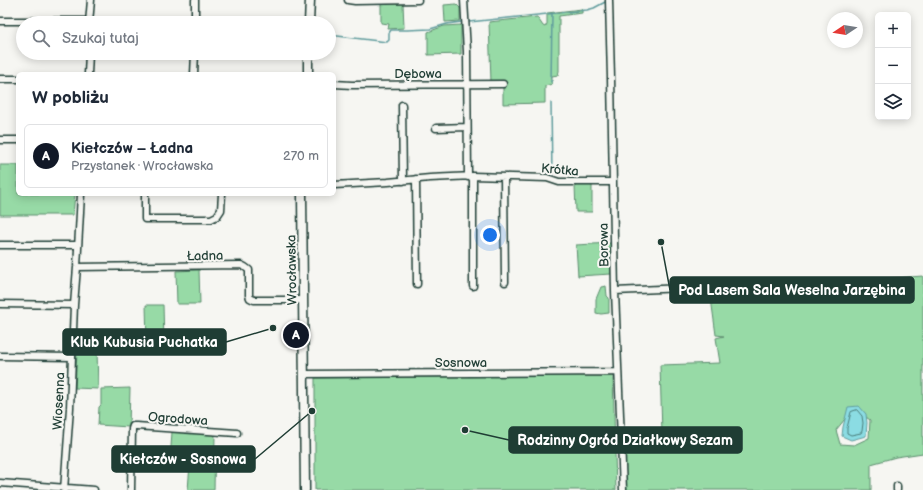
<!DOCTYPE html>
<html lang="pl">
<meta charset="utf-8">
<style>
body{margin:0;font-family:"Balsamiq Sans",sans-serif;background:#f2f2f3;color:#1f2937}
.controls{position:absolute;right:12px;top:12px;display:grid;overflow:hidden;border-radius:6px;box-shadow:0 2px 10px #0003}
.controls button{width:36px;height:36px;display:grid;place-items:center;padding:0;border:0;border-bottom:1px solid #e0e1e3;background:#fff;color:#1f2937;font:20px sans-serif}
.compass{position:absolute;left:827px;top:12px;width:36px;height:36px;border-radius:50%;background:#fff;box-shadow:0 2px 10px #0003;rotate:258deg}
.you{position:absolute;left:490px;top:235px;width:14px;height:14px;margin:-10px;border:3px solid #fff;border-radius:50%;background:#1a73e8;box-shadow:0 0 0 6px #1a73e833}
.badge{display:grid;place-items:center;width:26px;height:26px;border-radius:50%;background:#111827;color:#fff;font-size:13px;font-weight:700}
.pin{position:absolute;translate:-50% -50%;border:2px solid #fff;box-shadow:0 1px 4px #0006}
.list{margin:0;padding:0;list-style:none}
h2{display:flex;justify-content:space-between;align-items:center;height:52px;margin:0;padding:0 16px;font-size:17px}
h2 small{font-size:13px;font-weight:400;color:#747a83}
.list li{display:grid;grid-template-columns:26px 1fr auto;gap:12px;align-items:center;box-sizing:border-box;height:64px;margin:0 8px 8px;padding:0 8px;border:1px solid #e0e1e3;border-radius:6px}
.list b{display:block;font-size:15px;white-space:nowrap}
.list p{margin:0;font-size:13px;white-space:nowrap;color:#747a83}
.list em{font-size:13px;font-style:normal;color:#747a83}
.icon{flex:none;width:22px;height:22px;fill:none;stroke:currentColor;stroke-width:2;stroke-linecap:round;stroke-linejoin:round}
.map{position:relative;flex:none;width:923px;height:490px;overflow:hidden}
.search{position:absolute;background:#fff;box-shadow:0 2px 10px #0003;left:16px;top:16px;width:320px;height:44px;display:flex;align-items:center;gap:10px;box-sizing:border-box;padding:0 14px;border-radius:22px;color:#747a83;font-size:15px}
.panel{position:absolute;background:#fff;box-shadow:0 2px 10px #0003;left:16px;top:72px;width:320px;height:124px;border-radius:6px}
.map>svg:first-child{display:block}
.green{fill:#97daa6;stroke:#5b8c6d;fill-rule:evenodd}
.water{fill:#8bdce3;stroke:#609c9d}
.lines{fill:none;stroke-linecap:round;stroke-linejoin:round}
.shore{stroke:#4a7d7a;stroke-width:1}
.stream{stroke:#609c9d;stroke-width:1.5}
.minor-casing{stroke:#1f3d34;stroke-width:9}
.tertiary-casing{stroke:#1f3d34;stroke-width:11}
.minor{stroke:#f6f6f2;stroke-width:6}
.tertiary{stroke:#f6f6f2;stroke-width:8}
.labels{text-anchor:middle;stroke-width:4;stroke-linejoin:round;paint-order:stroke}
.street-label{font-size:13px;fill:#1f3d34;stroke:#f6f6f2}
.leader{fill:none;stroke:#1f3d34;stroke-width:1.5}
.callout-dot{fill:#1f3d34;stroke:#f6f6f2;stroke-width:1.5}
.callout{fill:#1f3d34;stroke:#1f3d34;stroke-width:1.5}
.callout-label{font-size:14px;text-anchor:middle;font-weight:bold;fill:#fff}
</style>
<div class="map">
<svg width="923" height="490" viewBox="0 0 923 490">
<rect width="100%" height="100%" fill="#f6f6f2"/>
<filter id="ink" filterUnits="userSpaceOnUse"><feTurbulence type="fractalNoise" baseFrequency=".025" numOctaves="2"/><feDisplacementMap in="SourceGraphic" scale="8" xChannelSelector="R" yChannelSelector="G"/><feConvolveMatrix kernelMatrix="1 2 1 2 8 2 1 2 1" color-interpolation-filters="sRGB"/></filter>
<g filter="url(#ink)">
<path class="green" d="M381,3H403L404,28L388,29L389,24L381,23Z
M456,4L460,8V21L445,22L444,5Z
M582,9V13L559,16V71L558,75L552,76V84L545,86V103L503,104V81L491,82L489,22L537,17L543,26L545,27L547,24V13Z
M461,25V54L428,55V32L444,26Z
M0,165H18V194H75L73,215H0Z
M575,185H592V212H576Z
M611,243V274L578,276L576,245Z
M199,270L200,304H177L176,271Z
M923,276V453L896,457L871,464V490H625L623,437L662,434L660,365L720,363L716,338L724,336L716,335L710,291L744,289ZM854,408L870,420L869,438L854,445L840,444L836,430Z
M606,286L607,296L609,298V313L601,314L596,313V299L601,287Z
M146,305H163L164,343H147Z
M97,350L98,389L75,388L77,353L80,351Z
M613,375L616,490H315V378Z
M130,388L129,427L98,425L99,407L101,405V389Z
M172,432L215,434L214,490H188L190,464L170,462Z"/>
<path class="water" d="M859,406L866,414L867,423L866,436L851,440L842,436L843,427L848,407Z"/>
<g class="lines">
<path class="shore" d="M857,410L862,416L863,423L862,431L861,433L851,435L847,433V428L851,412Z"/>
<path class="stream" d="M469,22L587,10L594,8L607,1
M329,35L387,42L389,40V33L391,30H407L430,29L447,24L461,22
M551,82L552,14
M551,103L552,176"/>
<defs>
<path id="minor" d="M348,0L355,1L418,0
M464,0L467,51L468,177
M609,0L611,78L615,291L623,490
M0,21H89
M89,23L91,0
M195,23V0
M88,74L89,53
M194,74L195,53
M0,79H18
M334,84L352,85L503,84
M402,105L403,181
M436,128L467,127
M0,140H18
M504,177L505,282
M416,179L417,284
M334,185L388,182L430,178L473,176L547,178L559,182H613
M145,194V219H211L217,216L221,210L222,194
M0,245H78
M77,267L241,265L245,267L249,270V295L250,298L254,300H303
M473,286V176
M615,291L705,287
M0,304L74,305
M72,347L196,346
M0,356L72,357
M304,374L618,372
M0,483L94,490
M64,490L70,408L74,305L77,267L81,194
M131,490L132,429L133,426H136L237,433
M897,490V486"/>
<path id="tertiary" d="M309,23L310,0
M308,74V53
M302,194L305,490"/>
</defs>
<use href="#minor" class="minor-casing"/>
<use href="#tertiary" class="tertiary-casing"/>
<use href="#minor" class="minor"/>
<use href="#tertiary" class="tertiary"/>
</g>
</g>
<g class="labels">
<g class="street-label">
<text x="418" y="78">Dębowa</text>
<text transform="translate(560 169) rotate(5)" y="5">Krótka</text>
<text transform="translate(603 245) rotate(-91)" y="5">Borowa</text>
<text transform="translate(205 255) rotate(-1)" y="5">Ładna</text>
<text transform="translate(291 270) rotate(-91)" y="5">Wrocławska</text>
<text x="461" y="367">Sosnowa</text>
<text transform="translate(58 401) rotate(-87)" y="5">Wiosenna</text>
<text transform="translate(178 418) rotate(4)" y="5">Ogrodowa</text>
</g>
</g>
<path class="leader" d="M661 242L670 290M273 328L226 342M465 430L509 440M312 411L255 459"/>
<g class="callout-dot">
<circle cx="661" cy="242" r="4"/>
<circle cx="273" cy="328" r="4"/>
<circle cx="465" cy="430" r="4"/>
<circle cx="312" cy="411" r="4"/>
</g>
<g class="callout">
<rect x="670" y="277" width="244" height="26" rx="4"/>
<rect x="63" y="329" width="163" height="26" rx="4"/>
<rect x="509" y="427" width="233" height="26" rx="4"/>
<rect x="112" y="446" width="143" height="26" rx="4"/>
</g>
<g class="callout-label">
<text x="792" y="295">Pod Lasem Sala Weselna Jarzębina</text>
<text x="144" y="347">Klub Kubusia Puchatka</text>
<text x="625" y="445">Rodzinny Ogród Działkowy Sezam</text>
<text x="183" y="464">Kiełczów - Sosnowa</text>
</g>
</svg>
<div class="controls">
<button>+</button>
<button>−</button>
<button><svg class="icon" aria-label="layers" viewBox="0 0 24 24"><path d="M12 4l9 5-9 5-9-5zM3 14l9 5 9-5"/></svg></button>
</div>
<svg class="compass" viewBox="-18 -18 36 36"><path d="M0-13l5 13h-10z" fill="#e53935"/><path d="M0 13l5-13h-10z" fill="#747a83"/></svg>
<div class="you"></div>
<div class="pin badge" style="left:296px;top:335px">A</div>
<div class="search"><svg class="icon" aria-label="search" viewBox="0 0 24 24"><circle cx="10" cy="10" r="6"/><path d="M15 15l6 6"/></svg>Szukaj tutaj</div>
<section class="panel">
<h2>W pobliżu<small></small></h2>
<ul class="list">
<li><span class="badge">A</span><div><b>Kiełczów – Ładna</b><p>Przystanek · Wrocławska</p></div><em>270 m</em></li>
</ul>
</section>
</div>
